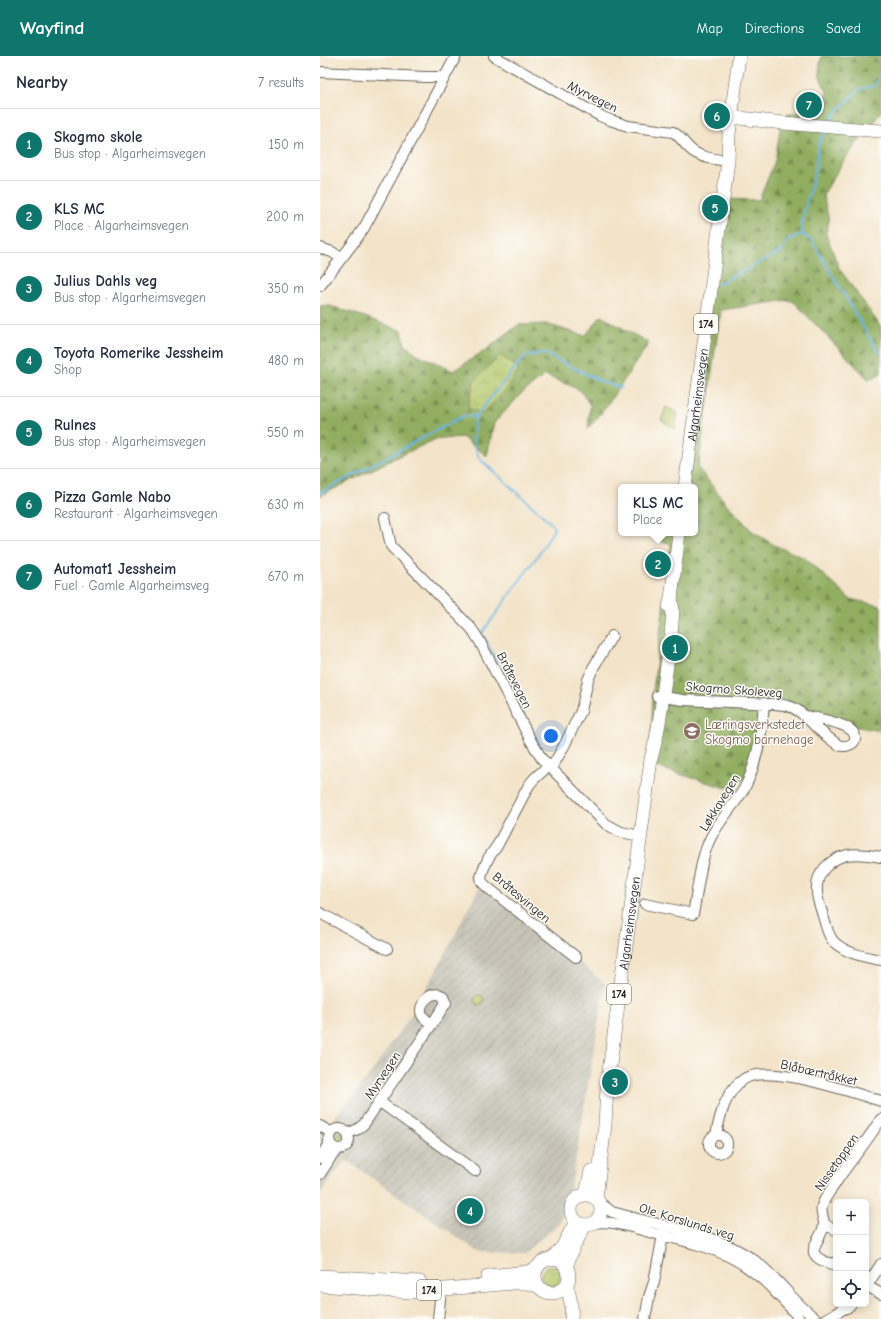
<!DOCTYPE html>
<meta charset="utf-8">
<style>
body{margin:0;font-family:"Comic Neue",sans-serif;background:#f2f2f3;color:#1f2937}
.controls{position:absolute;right:12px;bottom:12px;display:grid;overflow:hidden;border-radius:6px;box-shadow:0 2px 10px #0003}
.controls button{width:36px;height:36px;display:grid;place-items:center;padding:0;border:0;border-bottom:1px solid #e0e1e3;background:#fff;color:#1f2937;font:20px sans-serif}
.you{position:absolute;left:231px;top:680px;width:14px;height:14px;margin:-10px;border:3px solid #fff;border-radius:50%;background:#1a73e8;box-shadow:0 0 0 6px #1a73e833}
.badge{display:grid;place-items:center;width:26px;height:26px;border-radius:50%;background:#0f766e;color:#fff;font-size:13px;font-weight:700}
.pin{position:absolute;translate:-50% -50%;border:2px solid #fff;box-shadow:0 1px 4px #0006}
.popup{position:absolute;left:298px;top:428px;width:80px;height:52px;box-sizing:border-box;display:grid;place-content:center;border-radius:6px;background:#fff;filter:drop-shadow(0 1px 3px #0005);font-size:13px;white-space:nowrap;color:#747a83}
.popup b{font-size:15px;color:#1f2937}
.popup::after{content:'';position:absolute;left:50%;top:100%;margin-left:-8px;border:8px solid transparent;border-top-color:#fff}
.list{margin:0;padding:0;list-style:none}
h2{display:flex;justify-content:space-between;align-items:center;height:52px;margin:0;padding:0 16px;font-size:17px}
h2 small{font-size:13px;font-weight:400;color:#747a83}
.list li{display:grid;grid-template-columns:26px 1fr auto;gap:12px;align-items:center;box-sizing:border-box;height:72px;padding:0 16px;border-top:1px solid #e0e1e3}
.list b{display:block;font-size:15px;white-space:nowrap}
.list p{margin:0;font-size:13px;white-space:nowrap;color:#747a83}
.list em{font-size:13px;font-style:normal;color:#747a83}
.icon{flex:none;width:22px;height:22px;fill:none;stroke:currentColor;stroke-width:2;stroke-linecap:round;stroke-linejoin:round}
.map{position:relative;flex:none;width:561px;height:1263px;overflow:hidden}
header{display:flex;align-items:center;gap:24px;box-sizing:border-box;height:56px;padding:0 20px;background:#0f766e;color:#fff}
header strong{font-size:19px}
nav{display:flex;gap:22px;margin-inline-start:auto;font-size:14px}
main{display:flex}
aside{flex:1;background:#fff}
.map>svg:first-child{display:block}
.industrial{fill:url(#industrial-furrows)}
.grass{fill:url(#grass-tufts);stroke:#6a7244}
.forest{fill:url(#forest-firs);stroke:#56643e}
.wetland{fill:url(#wetland-marsh);stroke:#6a7244}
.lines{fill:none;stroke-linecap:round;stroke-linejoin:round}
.stream{stroke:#69b5e2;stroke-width:2}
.minor-casing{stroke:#676258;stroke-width:12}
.major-casing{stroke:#676258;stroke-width:14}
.minor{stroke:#fff;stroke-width:10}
.major{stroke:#fff;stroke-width:13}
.labels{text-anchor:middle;stroke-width:3;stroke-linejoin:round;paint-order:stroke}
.shield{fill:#fdfcf7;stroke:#605f5e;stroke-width:1}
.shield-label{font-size:12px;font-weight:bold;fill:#1c1c1c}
.street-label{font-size:13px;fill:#1c1c1c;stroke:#fdfcf7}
.education-label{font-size:13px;fill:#785e54;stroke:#fdfcf7;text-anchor:start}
</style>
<header>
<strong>Wayfind</strong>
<nav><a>Map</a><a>Directions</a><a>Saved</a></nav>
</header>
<main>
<aside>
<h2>Nearby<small>7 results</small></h2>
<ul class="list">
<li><span class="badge">1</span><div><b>Skogmo skole</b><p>Bus stop · Algarheimsvegen</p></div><em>150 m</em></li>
<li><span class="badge">2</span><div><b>KLS MC</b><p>Place · Algarheimsvegen</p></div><em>200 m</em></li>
<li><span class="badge">3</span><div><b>Julius Dahls veg</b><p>Bus stop · Algarheimsvegen</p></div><em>350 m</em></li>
<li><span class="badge">4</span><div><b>Toyota Romerike Jessheim</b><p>Shop</p></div><em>480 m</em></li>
<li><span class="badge">5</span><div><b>Rulnes</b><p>Bus stop · Algarheimsvegen</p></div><em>550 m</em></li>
<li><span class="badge">6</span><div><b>Pizza Gamle Nabo</b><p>Restaurant · Algarheimsvegen</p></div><em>630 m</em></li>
<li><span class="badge">7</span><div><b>Automat1 Jessheim</b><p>Fuel · Gamle Algarheimsveg</p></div><em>670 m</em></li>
</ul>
</aside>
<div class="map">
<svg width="561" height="1263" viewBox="0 0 561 1263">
<defs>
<pattern id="industrial-furrows" width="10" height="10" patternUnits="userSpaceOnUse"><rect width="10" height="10" fill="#c8c4b8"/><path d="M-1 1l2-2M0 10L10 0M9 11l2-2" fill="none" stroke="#aba89e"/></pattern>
<pattern id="grass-tufts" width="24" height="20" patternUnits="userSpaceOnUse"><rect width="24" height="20" fill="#b7c96d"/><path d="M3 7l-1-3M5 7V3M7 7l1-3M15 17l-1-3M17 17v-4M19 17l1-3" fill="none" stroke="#9dac5e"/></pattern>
<pattern id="forest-firs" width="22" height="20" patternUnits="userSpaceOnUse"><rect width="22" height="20" fill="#91ad60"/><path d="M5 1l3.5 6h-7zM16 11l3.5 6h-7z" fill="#768c4e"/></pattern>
<pattern id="wetland-marsh" width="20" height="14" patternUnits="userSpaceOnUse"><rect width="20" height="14" fill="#b7c96d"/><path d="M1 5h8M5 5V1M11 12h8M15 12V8" fill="none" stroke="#9dac5e"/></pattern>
</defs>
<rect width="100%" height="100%" fill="#fdfcf7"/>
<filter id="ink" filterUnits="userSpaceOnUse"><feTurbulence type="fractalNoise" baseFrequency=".025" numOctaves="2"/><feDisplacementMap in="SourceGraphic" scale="8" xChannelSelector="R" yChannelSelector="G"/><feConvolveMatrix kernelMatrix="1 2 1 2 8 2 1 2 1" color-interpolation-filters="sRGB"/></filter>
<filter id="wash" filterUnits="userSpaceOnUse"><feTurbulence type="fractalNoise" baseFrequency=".012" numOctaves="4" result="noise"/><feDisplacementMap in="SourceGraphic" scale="16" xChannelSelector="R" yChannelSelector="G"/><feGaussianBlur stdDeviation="0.9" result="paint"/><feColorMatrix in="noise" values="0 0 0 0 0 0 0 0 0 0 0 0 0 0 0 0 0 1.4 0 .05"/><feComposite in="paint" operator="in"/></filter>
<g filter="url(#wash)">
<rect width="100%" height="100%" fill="#f3e3c8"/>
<path class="industrial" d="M159,831L189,846L285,928L252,1125L240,1167L204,1197L159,1196L26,1104L0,1138V1079L51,1017L93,956L130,889Z"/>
<path class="grass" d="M346,351L358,357L355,373L341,364Z
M154 944a5 5 0 1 1 10 0a5 5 0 1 1-10 0Z
M14 1083a5 5 0 1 1 10 0a5 5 0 1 1-10 0Z
M221 1220a10 10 0 1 1 20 0a10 10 0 1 1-20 0Z"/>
<path class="forest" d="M502,0H561V56L523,106L503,139L509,165L506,178L519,212L561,271V317L549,324L474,246L468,244L401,254L378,412L405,446L432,475L454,489L485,502L530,543L561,550V675L448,655L434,716L406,732L330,709L333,635L351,487L341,486L344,477H375V431H364L402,143L439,144L455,105L461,67L466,59L485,55L503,50L507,35C498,19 497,18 502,0Z
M7,249L45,261L82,275L85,289L97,298L133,315L167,293L198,269L226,268L265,280L281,260L329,287L283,355L268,373L270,349L260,334L225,319L201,338L174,367L167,400L142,381L114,384L77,401L0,440V250Z"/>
<path class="wetland" d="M180,299L199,313L187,333L162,358L148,351L154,325Z"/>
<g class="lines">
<path class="stream" d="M510,66L513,59L539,33L554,30L561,18
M482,178V164L495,116L499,87L505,75
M482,178L492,185L557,294L561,297
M398,228L462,195L469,183L482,178
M0,437L143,360L155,361
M217,685L162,577L221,495L234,473L233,469L159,402L153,384L155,361L205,300L224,297L282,326L302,332"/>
</g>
</g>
<g filter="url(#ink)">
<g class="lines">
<defs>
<path id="minor" d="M174,0L280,60L290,64L308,70L353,76C360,80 363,86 369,92C379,102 394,103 408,105
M0,16L105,21H125
M0,192L12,196L21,202
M0,230L34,186L44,172L136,0
M65,462L71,490L151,572L159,584L211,685L222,703L286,768L301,776L320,780
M337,640L363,644L454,648C473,649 478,653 492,667C499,675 509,682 518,689C529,693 541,685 532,675C525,667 497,662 486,660
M228,710L214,723L209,729L177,790L169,801L163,814L161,821L162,826L167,831L256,901
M231,713L244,690L261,655L268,624L273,612L292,580
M561,801C550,799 538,797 527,799C510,803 495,817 497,836C497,844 501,852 503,860C506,869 508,881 515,887C528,898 545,901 561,904
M325,848L373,858C378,834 380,802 391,781C400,764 414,749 424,733C437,709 442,674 444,647
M0,857L67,893
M60,1046L155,1115
M0,1070L12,1077
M9 1083a10 10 0 1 1 20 0a10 10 0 1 1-20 0Z
M27,1078L38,1073L44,1068L112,968C109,966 104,963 102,959C97,948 112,933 123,940L126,947L112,968
M396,1079C400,1059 406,1034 424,1023C448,1007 533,1037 561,1045
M389 1088a9 9 0 1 1 18 0a9 9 0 1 1-18 0Z
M0,1102L10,1086
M0,1118L11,1101L19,1093
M280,1147L292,1156L303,1159C346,1171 397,1178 434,1204C457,1221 473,1246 496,1263
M273,1167C293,1164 314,1172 333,1177C388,1191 420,1196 459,1240C466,1247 474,1255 479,1263
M504,1168L516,1174
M516,1206L512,1208C477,1198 503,1185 504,1168C504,1162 500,1157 502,1150C505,1140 513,1132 518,1123C532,1103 548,1084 561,1063
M547,1230L561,1238
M546,1231L561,1208
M118,1263L121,1234
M325,1263L329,1241L334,1226L344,1174
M506,1263L525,1252H527L531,1248"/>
<g id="major">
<path d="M411,61L463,67L561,75"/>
<path id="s1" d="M365,431L408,105L409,78L419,0"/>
<path d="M349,550L351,543L359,477"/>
<path d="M266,1138L271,1115"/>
<circle cx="266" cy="1154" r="15"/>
<path id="s2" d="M276,1142L285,1069L287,1031L331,703L336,683L340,661L351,579L353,554L351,543"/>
<circle cx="232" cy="1220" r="17"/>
<path d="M231,1204L243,1190L256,1165"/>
<path d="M246,1211L252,1194L265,1169"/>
<path d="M0,1220L100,1226"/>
<path d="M168,1220L207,1216L217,1212"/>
<path d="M0,1229L60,1234L91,1236L193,1227H206L218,1230"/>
<path d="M246,1230C251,1240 252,1252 251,1263"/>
</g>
</defs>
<use href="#minor" class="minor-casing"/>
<use href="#major" class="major-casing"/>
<use href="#minor" class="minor"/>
<use href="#major" class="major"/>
</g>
</g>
<defs>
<symbol id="school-disc" viewBox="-11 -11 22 22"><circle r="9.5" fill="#8d6e63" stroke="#fdfcf7"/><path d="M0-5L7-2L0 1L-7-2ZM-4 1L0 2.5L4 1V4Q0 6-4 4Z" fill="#fff"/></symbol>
</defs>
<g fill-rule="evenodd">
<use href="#school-disc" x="362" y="665" width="20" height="20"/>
</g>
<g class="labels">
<g class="shield">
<rect x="374" y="258" width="24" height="20" rx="3"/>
<rect x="287" y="928" width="24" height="20" rx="3"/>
<rect x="97" y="1224" width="24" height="20" rx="3"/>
</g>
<g class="shield-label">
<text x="386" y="272">174</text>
<text x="299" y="942">174</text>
<text x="109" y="1238">174</text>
</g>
<g class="street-label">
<text transform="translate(273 40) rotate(27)" y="5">Myrvegen</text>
<text dy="5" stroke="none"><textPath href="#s1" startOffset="93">Algarheimsvegen</textPath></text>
<text transform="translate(195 624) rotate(63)" y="5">Bråtevegen</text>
<text transform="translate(414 633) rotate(4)" y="5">Skogmo Skoleveg</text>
<text transform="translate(399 746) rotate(-58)" y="5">Løkkavegen</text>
<text transform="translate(202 841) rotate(40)" y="5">Bråtesvingen</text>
<text dy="5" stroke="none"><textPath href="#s2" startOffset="277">Algarheimsvegen</textPath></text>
<text transform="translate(499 1016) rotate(13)" y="5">Blåbærtråkket</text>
<text transform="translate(62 1019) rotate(-56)" y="5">Myrvegen</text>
<text transform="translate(516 1106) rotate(-55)" y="5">Nissetoppen</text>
<text transform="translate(367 1165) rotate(17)" y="5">Ole Korslunds veg</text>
</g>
<g class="education-label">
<text x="385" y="673">Læringsverkstedet<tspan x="385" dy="15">Skogmo barnehage</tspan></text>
</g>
</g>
</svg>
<div class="controls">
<button>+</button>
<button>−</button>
<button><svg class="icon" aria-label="locate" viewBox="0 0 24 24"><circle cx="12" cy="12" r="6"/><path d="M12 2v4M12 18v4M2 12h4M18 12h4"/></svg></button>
</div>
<div class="you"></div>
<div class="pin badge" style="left:355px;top:592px">1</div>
<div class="pin badge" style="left:338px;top:508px">2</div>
<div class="popup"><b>KLS MC</b>Place</div>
<div class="pin badge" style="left:295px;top:1026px">3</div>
<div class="pin badge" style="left:150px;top:1155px">4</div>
<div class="pin badge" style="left:395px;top:152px">5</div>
<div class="pin badge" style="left:397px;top:60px">6</div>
<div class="pin badge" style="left:489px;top:49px">7</div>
</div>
</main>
